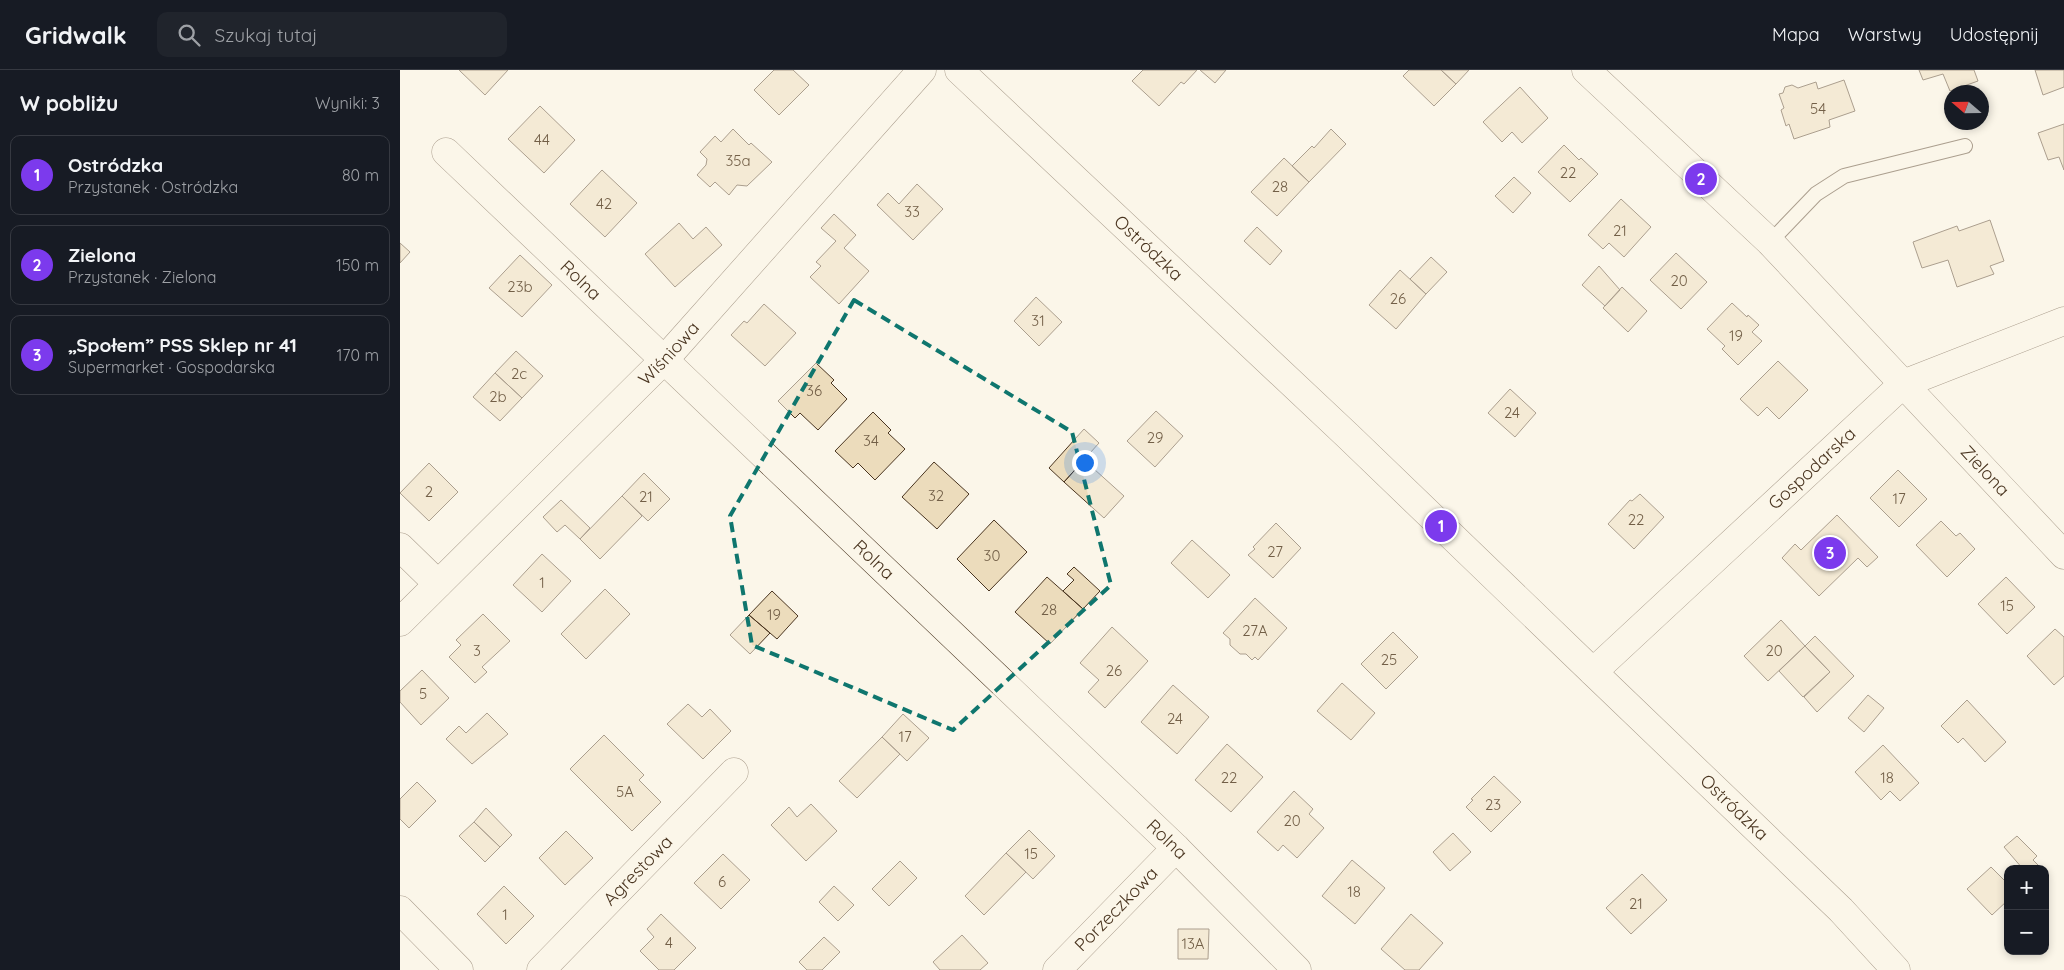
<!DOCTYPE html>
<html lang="pl">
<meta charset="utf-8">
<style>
body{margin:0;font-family:Quicksand,sans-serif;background:#20242c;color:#f1f3f6}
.controls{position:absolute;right:15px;bottom:15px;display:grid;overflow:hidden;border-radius:10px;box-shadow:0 2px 8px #0003}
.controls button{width:45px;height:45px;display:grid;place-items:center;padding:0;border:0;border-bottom:1px solid #363941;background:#171b24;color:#f1f3f6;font:25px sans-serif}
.compass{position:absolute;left:1544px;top:15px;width:45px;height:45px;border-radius:50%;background:#171b24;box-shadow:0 2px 8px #0003;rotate:290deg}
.you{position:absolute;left:684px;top:392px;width:18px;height:18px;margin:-12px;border:4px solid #fff;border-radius:50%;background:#1a73e8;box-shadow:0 0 0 8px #1a73e833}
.badge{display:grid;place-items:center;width:32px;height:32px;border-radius:50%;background:#7c3aed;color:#fff;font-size:16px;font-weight:700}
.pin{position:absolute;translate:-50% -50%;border:2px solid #fff;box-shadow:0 1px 5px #0006}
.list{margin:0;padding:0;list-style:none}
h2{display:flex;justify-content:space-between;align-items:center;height:65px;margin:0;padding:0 20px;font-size:21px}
h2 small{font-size:16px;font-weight:400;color:#9ea1a6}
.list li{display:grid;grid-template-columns:32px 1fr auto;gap:15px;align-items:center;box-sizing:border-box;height:80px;margin:0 10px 10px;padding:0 10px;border:1px solid #363941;border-radius:10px}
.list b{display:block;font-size:19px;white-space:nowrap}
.list p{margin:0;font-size:16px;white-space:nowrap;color:#9ea1a6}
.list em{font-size:16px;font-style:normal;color:#9ea1a6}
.icon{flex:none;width:28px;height:28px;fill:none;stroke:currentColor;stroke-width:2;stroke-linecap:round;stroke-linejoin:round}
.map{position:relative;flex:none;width:1664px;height:900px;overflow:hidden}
header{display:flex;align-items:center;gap:30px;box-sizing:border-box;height:70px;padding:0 25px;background:#171b24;border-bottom:1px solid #363941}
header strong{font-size:24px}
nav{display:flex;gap:28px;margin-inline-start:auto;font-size:18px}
.search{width:350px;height:45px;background:#20242c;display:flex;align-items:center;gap:12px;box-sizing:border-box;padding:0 18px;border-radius:10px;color:#9ea1a6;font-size:19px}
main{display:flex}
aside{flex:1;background:#171b24}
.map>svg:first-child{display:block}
.building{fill:#ecdcbc;stroke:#4a3520}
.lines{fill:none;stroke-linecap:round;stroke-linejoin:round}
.service-casing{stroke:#4a3520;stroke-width:16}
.minor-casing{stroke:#4a3520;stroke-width:29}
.primary-casing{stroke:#4a3520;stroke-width:29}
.service{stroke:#fbf6e9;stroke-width:14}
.minor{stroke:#fbf6e9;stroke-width:28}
.primary{stroke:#fbf6e9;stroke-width:28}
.marked{fill:none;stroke:#0f766e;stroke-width:4;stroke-dasharray:10 6;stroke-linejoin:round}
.labels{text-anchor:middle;stroke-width:4;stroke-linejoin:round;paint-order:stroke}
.number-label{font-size:15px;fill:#725f47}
.street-label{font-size:18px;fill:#4a3520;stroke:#fbf6e9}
</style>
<header>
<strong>Gridwalk</strong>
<div class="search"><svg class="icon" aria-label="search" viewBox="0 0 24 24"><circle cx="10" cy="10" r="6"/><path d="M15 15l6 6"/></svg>Szukaj tutaj</div>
<nav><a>Mapa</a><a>Warstwy</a><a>Udostępnij</a></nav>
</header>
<main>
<aside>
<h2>W pobliżu<small>Wyniki: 3</small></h2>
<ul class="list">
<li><span class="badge">1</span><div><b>Ostródzka</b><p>Przystanek · Ostródzka</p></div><em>80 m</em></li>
<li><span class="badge">2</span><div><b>Zielona</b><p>Przystanek · Zielona</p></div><em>150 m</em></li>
<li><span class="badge">3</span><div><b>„Społem” PSS Sklep nr 41</b><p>Supermarket · Gospodarska</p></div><em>170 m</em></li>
</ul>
</aside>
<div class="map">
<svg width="1664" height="900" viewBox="0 0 1664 900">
<rect width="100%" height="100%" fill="#fbf6e9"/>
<path class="building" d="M59,0H108L85,25Z
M374,0H393L409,15L379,45L354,20Z
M743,0H797L784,14L781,12L759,36L732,11Z
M800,0H826L815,13Z
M1009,0H1041L1056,14L1034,36L1003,6Z
M1041,0H1069L1056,14Z
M1519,0H1574L1578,11L1550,21L1543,4L1523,10Z
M1635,0H1664V17L1643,25Z
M1444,10L1455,41L1429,50L1430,57L1394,69L1389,54L1386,56L1381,40L1384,38L1379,24L1383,23L1385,17L1392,15L1398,18L1416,12L1418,19Z
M1120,17L1148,48L1122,73L1112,62L1102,72L1083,52Z
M140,36L175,70L144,103L108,69Z
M1664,54V100L1659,87L1648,90L1638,63Z
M333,59L349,75L351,73L372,92L347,116L337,115L329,125L315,112L310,117L297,105L306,95L307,89L300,82L315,66L321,72Z
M931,59L946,74L909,112L892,96L912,76L914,78Z
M1164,75L1179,90L1181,88L1198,104L1170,132L1138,102Z
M884,88L909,112L877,146L851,122Z
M202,100L237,133L205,167L170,134Z
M1114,107L1131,123L1113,143L1095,126Z
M517,114L543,139L513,170L477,135L488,123L499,134Z
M1221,129L1251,157L1224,187L1209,173L1203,179L1188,165Z
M434,144L456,165L444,178L469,201L439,234L410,207L421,196L416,192L436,171L421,158Z
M1590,150L1604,191L1590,196L1594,204L1557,217L1548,190L1522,198L1513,172L1557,156L1559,161Z
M279,153L293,169L306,157L322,175L275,217L245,184Z
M857,157L882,181L870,195L844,171Z
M0,173L10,182L0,193Z
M1276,183L1307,212L1281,239L1250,210Z
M120,185L152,215L122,247L89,218Z
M1031,187L1047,202L1026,224L1010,209Z
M1199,196L1220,220L1205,236L1182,215Z
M1000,200L1026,224L996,259L969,235Z
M1222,217L1247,241L1228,262L1203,238Z
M636,227L662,252L639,276L614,251Z
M1332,233L1347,247L1348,245L1359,255L1352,262L1362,271L1338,295L1322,279L1325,276L1307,259Z
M364,234L396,263L365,296L331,265L344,251L347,253Z
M116,281L143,306L122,328L95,303Z
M1378,291L1408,320L1379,349L1367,337L1358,346L1340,329Z
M416,293L434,310L431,313L447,329L418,360L400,343L395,348L378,331Z
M95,303L122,328L100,351L73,327Z
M1110,319L1136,343L1115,367L1088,343Z
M756,341L783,366L755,397L727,371Z
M473,342L491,360L488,363L505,379L475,410L458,393L453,398L435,381Z
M684,359L699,373L664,412L649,398Z
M684,390L724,426L704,448L664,412Z
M534,392L569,424L537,459L502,427Z
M29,393L58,422L29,451L0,423Z
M1498,400L1527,429L1499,457L1470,428Z
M244,403L270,429L248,451L222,426Z
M1240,424L1264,447L1234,479L1208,454L1230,430L1232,431Z
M222,426L242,446L200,489L180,469Z
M161,430L190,458L180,469L165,455L157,462L143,447Z
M1437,445L1478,487L1467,497L1458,488L1419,526L1382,488L1395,474L1401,480Z
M594,450L627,482L589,521L557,489Z
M1541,451L1556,466L1560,463L1575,479L1547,507L1516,475Z
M876,453L901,478L873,508L848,485L855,479L853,477Z
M792,470L830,505L808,528L771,493Z
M142,484L171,511L142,542L113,515Z
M674,497L700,521L683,539L663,521L674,510L667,504Z
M647,507L683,539L650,574L615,542Z
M1606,507L1635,537L1607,564L1578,534Z
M205,519L230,544L186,589L161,564Z
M372,521L398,546L377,569L349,545Z
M855,528L887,558L858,590L855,587L852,590L846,584H840L830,575V569L823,563Z
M83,544L110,571L82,597L87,602L75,613L49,587L61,575L56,570Z
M349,545L370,563L350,584L330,565Z
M1381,550L1405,576L1368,611L1344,586Z
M712,557L748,591L705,638L688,622L699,610L680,593Z
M1655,559L1664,567V606L1654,615L1627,586Z
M993,562L1018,587L986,619L961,594Z
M1415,566L1454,606L1417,642L1404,627L1430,602L1405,576Z
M1405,576L1430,602L1403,627L1379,601Z
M22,600L49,628L21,655L0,632V621Z
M942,613L975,643L951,670L917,641Z
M773,615L809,647L777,684L741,652Z
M1468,625L1484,638L1464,662L1448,648Z
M1567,630L1606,672L1585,692L1563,668L1558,673L1541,656Z
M288,634L302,647L310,639L331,661L303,689L267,654Z
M87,643L108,664L72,694L46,669L59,656L66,663Z
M503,644L529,668L507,691L482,667Z
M204,665L244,705L239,710L261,732L232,761L170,699Z
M482,667L500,684L457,728L439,711Z
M827,674L863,707L831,742L795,710Z
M1483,675L1519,713L1500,731L1490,721L1481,730L1455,702Z
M1094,706L1121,732L1091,762L1066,737L1073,730L1071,729Z
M17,712L36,731L9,758L0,749V729Z
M894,721L913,739L909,744L924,758L897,788L883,775L878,781L857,762Z
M411,734L437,761L406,791L371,755L389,737L397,747Z
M86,738L112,765L100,777L74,752Z
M74,752L100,777L85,792L59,766Z
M629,760L655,786L633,809L606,783Z
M166,761L193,788L165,815L139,788Z
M1053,763L1071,782L1050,801L1033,782Z
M1617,766L1637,786L1633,790L1642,799H1623L1604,777Z
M606,783L626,802L584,845L565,826Z
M323,784L350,810L321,839L294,813Z
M952,790L985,818L955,854L922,826Z
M500,791L517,808L489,836L472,819Z
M1591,797L1608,814V830L1592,845L1567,819Z
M1242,804L1267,830L1231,864L1206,838Z
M104,816L134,846L106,874L77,844Z
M434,816L454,835L438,851L419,832Z
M261,844L296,878L274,900H259L240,881L254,867L247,859Z
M1011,844L1043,873L1019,900H1005L981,879Z
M778,859H809L808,889H778Z
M562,865L588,893L580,900H540L533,892Z
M424,867L440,882L422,900H407L399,892Z"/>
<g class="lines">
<defs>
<path id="service" d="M1370,172L1416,124L1444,106L1565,76"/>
<g id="minor">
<path id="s1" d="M1186,0L1370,172L1664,485"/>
<path id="s2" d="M46,82L776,778L897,900"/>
<path d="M0,477L38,514"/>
<path id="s3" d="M0,552L265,289L522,0"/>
<path id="s4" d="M1193,602L1503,314L1664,251"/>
<path d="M0,840L59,900"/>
<path id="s5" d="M141,900L334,702"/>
<path id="s6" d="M657,900L776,778"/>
</g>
<g id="primary">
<path id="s7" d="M559,0L948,366L1193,602L1441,840L1496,900"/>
</g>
</defs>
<use href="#service" class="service-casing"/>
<use href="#minor" class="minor-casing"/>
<use href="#primary" class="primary-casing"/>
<use href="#service" class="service"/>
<use href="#minor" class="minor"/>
<use href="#primary" class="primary"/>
</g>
<path d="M0 0H1664V900H0ZM454,230L672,362L711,515L553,660L352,575L330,446Z" fill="#fbf6e9" fill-opacity=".55" fill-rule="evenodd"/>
<path class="marked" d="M454,230L672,362L711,515L553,660L352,575L330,446Z"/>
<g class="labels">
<g class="number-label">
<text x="1418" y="44">54</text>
<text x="142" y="75">44</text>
<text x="338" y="96">35a</text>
<text x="1168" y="108">22</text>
<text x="880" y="122">28</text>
<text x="204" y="139">42</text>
<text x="512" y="147">33</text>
<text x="1220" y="166">21</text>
<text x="1279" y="216">20</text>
<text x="120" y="222">23b</text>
<text x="998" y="234">26</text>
<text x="638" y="256">31</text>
<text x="1336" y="271">19</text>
<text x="119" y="309">2c</text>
<text x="414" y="326">36</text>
<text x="98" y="332">2b</text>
<text x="1112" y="348">24</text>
<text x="755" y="373">29</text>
<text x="471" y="376">34</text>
<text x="29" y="427">2</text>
<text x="536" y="431">32</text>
<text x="246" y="432">21</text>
<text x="1499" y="434">17</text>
<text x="1236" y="455">22</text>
<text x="875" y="487">27</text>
<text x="592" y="491">30</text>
<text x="142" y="518">1</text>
<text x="1607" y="541">15</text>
<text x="649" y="545">28</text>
<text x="374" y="550">19</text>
<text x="855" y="566">27A</text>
<text x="77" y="586">3</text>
<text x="1374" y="586">20</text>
<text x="989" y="595">25</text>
<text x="714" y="606">26</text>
<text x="23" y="629">5</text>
<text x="775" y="654">24</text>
<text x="505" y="672">17</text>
<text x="829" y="713">22</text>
<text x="1487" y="713">18</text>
<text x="225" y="727">5A</text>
<text x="1093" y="740">23</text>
<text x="892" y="756">20</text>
<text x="631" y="789">15</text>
<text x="322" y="817">6</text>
<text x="954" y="827">18</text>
<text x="1236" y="839">21</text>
<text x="105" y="850">1</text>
<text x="269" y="878">4</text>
<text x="793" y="879">13A</text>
</g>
<g class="street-label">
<text dy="6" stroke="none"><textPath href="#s7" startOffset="260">Ostródzka</textPath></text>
<text dy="6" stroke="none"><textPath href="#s2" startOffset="186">Rolna</textPath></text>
<text dy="6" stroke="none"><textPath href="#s3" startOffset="380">Wiśniowa</textPath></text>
<text dy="6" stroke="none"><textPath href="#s4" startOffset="299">Gospodarska</textPath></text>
<text dy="6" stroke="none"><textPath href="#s1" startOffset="566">Zielona</textPath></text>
<text dy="6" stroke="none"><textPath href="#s2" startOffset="591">Rolna</textPath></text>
<text dy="6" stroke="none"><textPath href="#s7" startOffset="1070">Ostródzka</textPath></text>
<text dy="6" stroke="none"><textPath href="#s2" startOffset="996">Rolna</textPath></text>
<text dy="6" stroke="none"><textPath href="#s5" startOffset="139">Agrestowa</textPath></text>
<text dy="6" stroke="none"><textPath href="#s6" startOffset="85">Porzeczkowa</textPath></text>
</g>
</g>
</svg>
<div class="controls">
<button>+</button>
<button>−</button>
</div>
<svg class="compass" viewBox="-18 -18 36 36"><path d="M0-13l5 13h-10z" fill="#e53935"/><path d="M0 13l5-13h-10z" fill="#9ea1a6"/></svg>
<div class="you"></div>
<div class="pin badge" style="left:1041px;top:456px">1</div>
<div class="pin badge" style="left:1301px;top:109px">2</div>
<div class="pin badge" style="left:1430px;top:483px">3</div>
</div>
</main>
